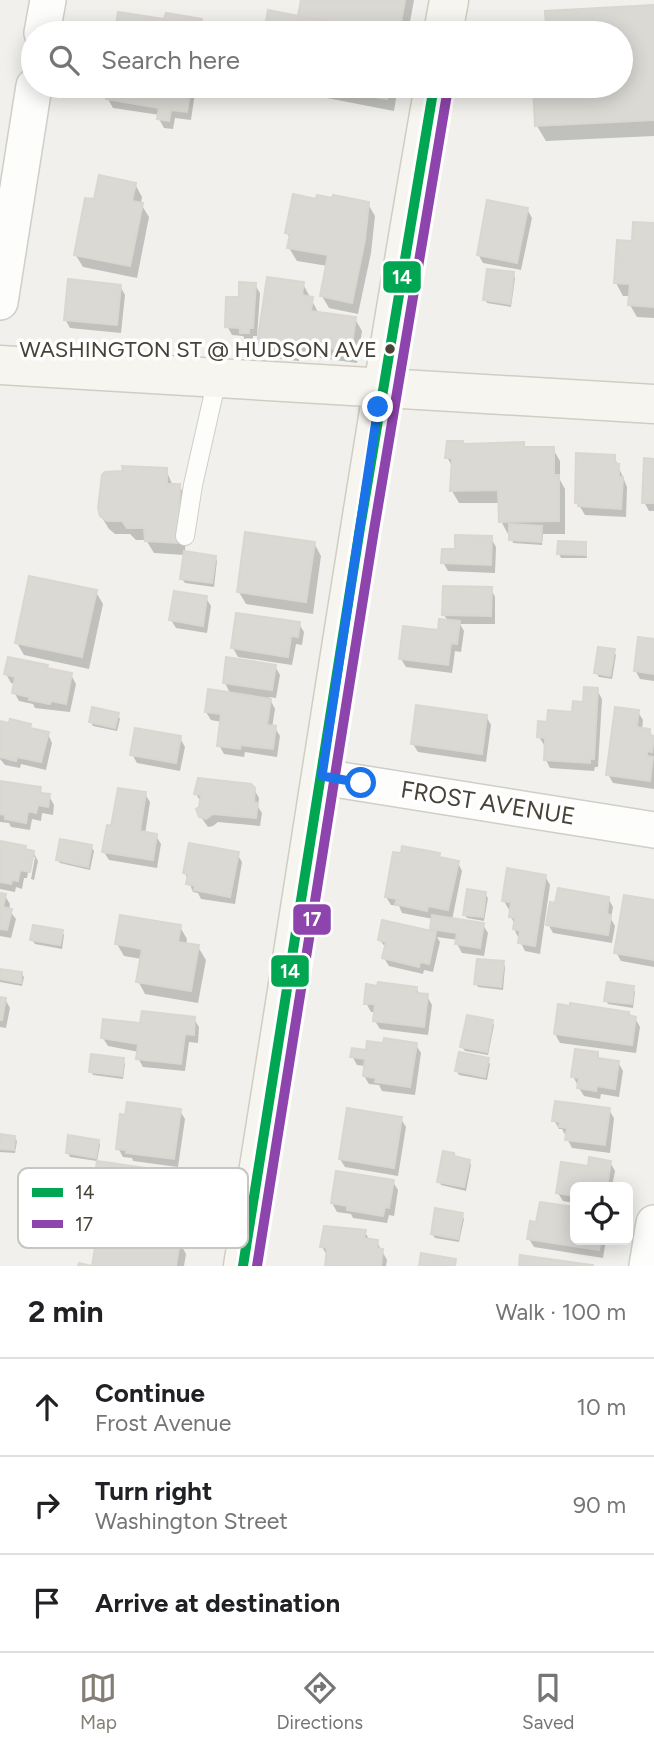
<!DOCTYPE html>
<meta charset="utf-8">
<style>
body{margin:0;font-family:Figtree,sans-serif;background:#f6f6f6;color:#202124}
.controls{position:absolute;right:21px;bottom:21px;display:grid;overflow:hidden;border-radius:10px;box-shadow:0 4px 18px #0003}
.controls button{width:63px;height:63px;display:grid;place-items:center;padding:0;border:0;border-bottom:2px solid #e0e0e0;background:#fff;color:#202124;font:35px sans-serif}
.stop{position:absolute;width:21px;height:21px;margin:-16px;border:5px solid #1a73e8;border-radius:50%;background:#fff}
.stop.end{background:#1a73e8;border-color:#fff;box-shadow:0 2px 7px #0008}
.list{margin:0;padding:0;list-style:none}
h2{display:flex;justify-content:space-between;align-items:center;height:91px;margin:0;padding:0 28px;font-size:30px}
h2 small{font-size:23px;font-weight:400;color:#757577}
.list li{display:grid;grid-template-columns:46px 1fr auto;gap:21px;align-items:center;box-sizing:border-box;height:98px;padding:0 28px;border-top:2px solid #e0e0e0}
.list b{display:block;font-size:26px;white-space:nowrap}
.list p{margin:0;font-size:23px;white-space:nowrap;color:#757577}
.list em{font-size:23px;font-style:normal;color:#757577}
.icon{flex:none;width:38px;height:38px;fill:none;stroke:currentColor;stroke-width:2;stroke-linecap:round;stroke-linejoin:round}
.map{position:relative;flex:none;width:654px;height:1266px;overflow:hidden}
.search{position:absolute;background:#fff;box-shadow:0 4px 18px #0003;left:21px;right:21px;top:21px;height:77px;display:flex;align-items:center;gap:18px;box-sizing:border-box;padding:0 24px;border-radius:38px;color:#757577;font-size:26px}
.sheet{height:385px;background:#fff}
nav{display:flex;justify-content:space-around;align-items:center;box-sizing:border-box;height:98px;border-top:2px solid #e0e0e0;background:#fff;font-size:19px;color:#757577}
nav a{display:grid;justify-items:center;gap:4px}
nav .on{color:#837f76}
.map>svg:first-child{display:block}
.shadow{fill:#0003}
.building{fill:#dbd9d4;stroke:#dad7d1;stroke-width:2}
.lines{fill:none;stroke-linecap:round;stroke-linejoin:round}
.lane-casing{stroke:#cfcec9;stroke-width:20}
.street-casing{stroke:#cfcec9;stroke-width:38}
.secondary-casing{stroke:#d1cdc3;stroke-width:41}
.lane{stroke:#fdfdfc;stroke-width:18}
.street{stroke:#fdfdfc;stroke-width:35}
.secondary{stroke:#f7f5ef;stroke-width:38}
.bus-1-casing{stroke:#fff;stroke-width:16}
.bus-2-casing{stroke:#fff;stroke-width:16}
.bus-1{stroke:#00a651;stroke-width:10}
.bus-2{stroke:#8e44ad;stroke-width:10}
.route{stroke:#1a73e8;stroke-width:9}
.bus-dot{fill:#484237;stroke:#fff;stroke-width:2.5}
.labels{text-anchor:middle;stroke-width:7;stroke-linejoin:round;paint-order:stroke}
.bus-label{font-size:22px;fill:#484237;stroke:#fff;text-anchor:end}
.street-label{font-size:24px;fill:#484237;stroke:#fff}
.key{fill:#fff;stroke:#c8c6c3;stroke-width:2}
.key-label{font-size:19px;fill:#484237}
.line-badge{stroke:#fff;stroke-width:2.5}
.badge-label{font-size:19px;text-anchor:middle;font-weight:bold;fill:#fff}
</style>
<div class="map">
<svg width="654" height="1266" viewBox="0 0 654 1266">
<rect width="100%" height="100%" fill="#f1f0ec"/>
<path class="shadow" d="M303,0H414L408,33H266L270,12L299,18Z
M654,7V136L546,141L537,126L536,86H621V33H534V30Z
M120,14L166,21H201L206,29L205,33H117Z
M110,86H196L191,120L175,118L173,129L164,128L159,119L160,115L113,108L108,99Z
M265,86H398L394,111Z
M135,184L142,197L141,204L149,217L137,278L83,267L75,254L95,201Z
M318,201L368,204L375,216L371,253L358,314L329,308L322,296L328,266L297,261L289,248L291,240L287,233Z
M527,209L532,218L521,270L483,263L478,254Z
M654,225V318L637,317L630,305L631,296H623L616,283L633,243Z
M513,274L515,278L511,307L487,303L485,299Z
M303,284L319,314L355,319L362,331L357,363L299,355V361L266,357L259,344Z
M255,285L260,293L257,336H253V341H246L243,336L232,335L227,326L240,299Z
M120,286L125,295L121,333L70,328L65,319Z
M523,443L526,449H553L560,461V480L565,489V534H543L542,545L513,543L511,534H508L501,521L500,503H459L452,491L453,468L447,457L464,446Z
M614,456L627,487L626,517L585,515L577,502Z
M654,460V511H649L644,502Z
M166,470L173,486H179L187,498L185,553L215,557L217,561L214,587L185,583L182,579L185,555L154,553L146,540H136L130,534H115L109,529L101,516Z
M491,538L496,547L495,573L448,571L443,562L456,551Z
M314,543L321,556L313,614L246,604L239,592Z
M585,544L587,558H561L559,554Z
M491,589L495,597V624H460L464,631L461,652L455,651L452,673L406,667L401,659L439,632L448,621L444,615Z
M96,592L103,604L89,669L24,655L17,643Z
M206,598L211,606L207,633L176,628L171,620Z
M299,624L304,632L302,645L296,644L292,665L238,657L233,648Z
M654,641V681L640,679L635,670Z
M613,651L616,655L612,679L599,677L596,673Z
M275,666L280,675L276,698L269,697L275,709L272,728H275L280,736L277,757L245,752L244,757L224,754L219,745L222,722L211,720L206,712L231,695L225,683Z
M46,667L48,670L71,675L76,684L70,712L35,708L33,704L19,701L14,692L15,684L11,683L6,674Z
M597,690L602,699L598,767H595L594,771L550,768L546,760V746L544,745L539,737L549,724L573,714Z
M638,712L643,720L642,730L649,731L654,739V789L613,783L608,774Z
M118,715L120,719L117,731L93,726L91,722Z
M486,716L491,725L486,762L418,752L413,744Z
M0,723L30,725L33,731L48,734L52,743L46,770L21,764L20,768L5,765L0,759Z
M180,738L185,747L180,771L137,763L132,754Z
M0,783L40,789L43,795L49,796L54,805L53,815L42,813L41,821L32,819L30,830L11,827L9,823L0,822Z
M254,789L259,798L258,807L262,813L260,826L218,822L213,826L208,827L198,813L201,802L196,794Z
M145,794L150,802L145,834L156,836L161,844L157,868L109,860L104,852L113,828Z
M0,842L25,847L27,851L33,852L38,861L34,880L31,879L35,857H31L27,878H24L22,889L16,887L15,892L0,889Z
M91,847L94,851L90,870L60,863L57,859Z
M237,854L242,862L235,904L201,899L198,893L193,892L185,873Z
M439,855L441,860L458,863L462,871L452,920L483,925L488,933L484,956L462,953L457,944L458,940L437,937L440,942L433,972L424,970L423,974L389,966L384,958L386,948L379,939L435,933L432,928L433,919L402,913L399,906L391,905L386,897Z
M545,876L550,885L540,954L525,951L514,929L515,925L511,917V910H509L504,901Z
M485,894L488,898L484,921L467,918L465,915Z
M0,895L5,896L10,904L9,910L16,919L11,938L0,936Z
M608,898L613,907L611,919L615,926L612,943L553,933L548,924Z
M654,902V967L621,961L616,952Z
M180,927L187,939L186,945L198,947L206,960L198,1003L145,994L138,981L142,959L124,956L117,944Z
M62,932L64,935L62,949L35,944L32,940Z
M503,963L505,967L503,990L478,987L476,983Z
M0,971L21,973L24,977L22,986L0,982Z
M416,988L420,995L427,996L432,1005L428,1035L380,1029L375,1021L376,1012H371L366,1003Z
M633,988L635,992L633,1008L608,1004L606,1000Z
M0,999H5L10,1008L6,1028L0,1027Z
M630,1017L635,1018L640,1027L636,1053L560,1043L555,1034Z
M194,1019L199,1027L198,1043L189,1042L185,1071L143,1067L138,1058L139,1052L108,1046L103,1038L142,1025Z
M492,1022L494,1025L488,1055L465,1051L462,1047Z
M416,1045L421,1053L415,1095L382,1091L379,1085L369,1084L364,1076L366,1066L357,1065L352,1056L367,1051Z
M597,1054L601,1060L618,1062L623,1071L619,1097L601,1094L600,1099L584,1096L579,1088L573,1076Z
M123,1060L125,1064L123,1079L93,1075L91,1071Z
M488,1060L490,1064L487,1080L459,1075L457,1071Z
M609,1110L614,1118L610,1153L572,1148L562,1129H559L554,1120Z
M180,1111L185,1119L178,1167L133,1161L132,1158L123,1157L118,1148L127,1117Z
M401,1119L406,1127L398,1176L345,1167L340,1159Z
M0,1136L14,1137L17,1141L15,1153L0,1152Z
M98,1141L100,1145L97,1161L70,1157L68,1153Z
M455,1159L469,1161L471,1165L466,1191L441,1185L439,1181Z
M610,1162L615,1171L612,1187H575V1203L563,1201L558,1193L589,1168Z
M393,1182L398,1190L394,1216L389,1215L387,1223L353,1218L351,1214L337,1212L332,1203Z
M541,1204L575,1209V1240H606L603,1258L534,1247L529,1239L538,1224Z
M462,1215L464,1219L459,1242L435,1238L432,1234Z
M365,1232L370,1241L377,1242L387,1260L386,1266H326L328,1257L322,1247Z
M179,1241L186,1254L184,1266H94Z"/>
<path class="building" d="M301,0H405L399,33L298,16Z
M654,5V120L535,126L533,86H621V33H532V28L546,27L545,11Z
M268,10L298,16L389,33H264Z
M118,12L164,19L166,13L202,19L199,33H115Z
M108,86H191L187,112L171,110L169,121L157,119L159,108L106,99Z
M316,86H390L387,99Z
M99,175L136,183L132,201L143,203L130,266L74,255L85,198L94,199Z
M293,194L316,199L317,195L332,198L333,195L369,202L365,240L352,303L320,296L328,255L287,248L290,234L285,233Z
M487,200L528,208L517,263L477,255Z
M633,222L654,223V307L628,305L630,284L614,283L617,240L632,241Z
M487,269L514,272L510,304L483,300Z
M267,277L304,282L302,295L313,297L311,311L356,317L351,351L293,343L292,349L257,344Z
M68,279L121,285L117,325L64,320Z
M239,282L256,283L253,328H249V333H240V328L225,327L226,297H239Z
M447,441H463V444L524,442V447H554V475H559V521L499,522L498,490L450,491L452,458H445Z
M576,453L615,455V464H619V477H623L621,509L578,506V503H575Z
M644,458L654,459V503H642Z
M122,466L167,468V484H180L178,543L145,541L144,528H127L122,521H107L100,516L98,508L102,475L105,472L123,471Z
M509,524L542,526L541,542L509,540Z
M245,532L315,542L306,602L237,592Z
M455,535L492,536L491,565L441,563L442,549H455Z
M558,541L586,542V555L557,554Z
M184,551L216,556L212,583L180,579Z
M29,576L97,590L82,657L15,643Z
M443,586L492,587L491,616L442,615Z
M174,591L207,596L203,626L169,620Z
M236,613L300,622L298,637L291,636L288,657L231,648Z
M439,619L460,621L457,644L451,643L448,665L399,659L403,626L438,630Z
M638,637L654,639V674L634,671Z
M598,647L615,649L610,676L594,673Z
M8,657L48,665L47,668L72,673L66,704L51,701L50,704L29,700V697L12,693L15,677L4,674Z
M226,657L276,665L272,690L223,683Z
M584,687L598,688L594,759H590V763L544,760L545,738L537,737L538,721L547,722L548,710L572,712L573,701L583,702Z
M208,689L271,699L267,725L276,726L273,749L241,745L240,749L217,746L221,714L205,712Z
M416,705L487,715L482,754L411,744Z
M92,707L119,713L115,728L89,722Z
M615,707L639,710L637,727L650,729V735L654,736L652,752L647,751V756L653,757L650,781L606,775Z
M10,719L31,724L30,728L49,732L41,762L17,757L16,761L0,757V721L9,723Z
M135,728L181,736L176,763L130,755Z
M198,778L251,784L255,788L254,802L258,803L256,818L213,814L206,819L199,817L196,809L199,807L201,795L194,794Z
M0,781L41,787L40,793L50,794L48,807L38,805L36,813L28,811L26,823L5,819V815L0,814Z
M118,788L146,792L140,831L157,834L153,860L102,852L107,825L111,826Z
M60,839L92,845L88,867L56,860Z
M0,841L26,846L25,849L34,851L30,872L20,870L18,881L12,880L11,884L0,882Z
M189,843L239,852L230,897L194,890L195,886L186,884L188,874L183,873Z
M402,846L440,853L439,857L459,861L448,910L428,906L427,911L395,904L397,899L385,897L393,852L401,853Z
M507,868L546,875L535,946L518,943L520,931L513,929L515,918L509,917L511,902L502,901Z
M558,888L609,897L607,914L611,915L608,935L546,925L550,902L555,903Z
M467,889L486,892L483,917L463,915Z
M0,893L6,894L3,907L12,909L7,930L0,929Z
M624,895L654,900V960L614,953Z
M120,915L181,925L178,942L199,945L191,991L136,982L142,949L115,944Z
M432,915L484,923L480,948L455,944L457,933L430,929Z
M382,920L436,932L429,964L420,962L419,967L382,958L386,942L378,940Z
M33,925L63,930L60,945L30,940Z
M477,959L504,961L501,987L474,984Z
M0,969L22,972L21,983L0,979Z
M378,982L417,987L416,993L428,994L424,1027L373,1021L375,1004H364L366,984L377,986Z
M607,982L634,986L632,1004L604,1001Z
M0,997L6,998L2,1020H0Z
M570,1003L629,1012V1015L636,1017L632,1045L554,1034L558,1004L570,1006Z
M142,1011L195,1017L194,1035L185,1034L181,1064L136,1059L138,1044L101,1038L103,1019L140,1023Z
M467,1015L493,1020L487,1052L460,1047Z
M384,1038L417,1043L410,1087L375,1082L376,1078L363,1076L365,1059L350,1057L352,1048L366,1050L367,1041L383,1043Z
M575,1049L598,1052V1058L619,1061L615,1089L597,1086L596,1091L577,1088L579,1078L571,1077Z
M459,1052L489,1058L485,1077L455,1071Z
M91,1054L124,1058L122,1076L89,1072Z
M555,1101L610,1108L605,1145L565,1140L567,1128L559,1127L560,1122L552,1121Z
M127,1102L181,1109L174,1159L126,1153L127,1150L116,1149L120,1114L125,1115Z
M347,1108L402,1117L394,1168L339,1159Z
M0,1134L15,1136L14,1150L0,1149Z
M68,1135L99,1140L96,1158L66,1153Z
M443,1151L454,1153V1156L470,1160L464,1187L437,1182Z
M589,1157L611,1161L607,1187H575V1196L556,1193L561,1162L588,1166Z
M97,1161L175,1172L168,1221L128,1216L129,1209L117,1207L118,1199L92,1195Z
M336,1171L394,1180L389,1208L385,1207L383,1216L347,1210V1206L331,1203Z
M540,1202L575,1207V1240H601L599,1250L527,1239L530,1221L536,1222Z
M435,1208L463,1213L458,1239L431,1234Z
M324,1226L366,1230L364,1238L378,1240L377,1248L383,1249L381,1266H325L327,1248L320,1247Z
M106,1227L180,1240L176,1266H78L79,1263L92,1266L96,1242L103,1243Z
M421,1253L456,1259L455,1266H419Z
M520,1255L593,1265V1266H519Z"/>
<g class="lines">
<defs>
<path id="lane" d="M185,536L193,485L217,379"/>
<path id="street" d="M42,33L48,0
M0,302L34,86
M322,777L654,830
M647,1266L654,1223"/>
<path id="secondary" d="M443,33L449,0
M0,365L654,404
M243,1266C307,873 365,478 434,86"/>
</defs>
<use href="#lane" class="lane-casing"/>
<use href="#street" class="street-casing"/>
<use href="#secondary" class="secondary-casing"/>
<use href="#lane" class="lane"/>
<use href="#street" class="street"/>
<use href="#secondary" class="secondary"/>
<defs>
<path id="bus-1" d="M243,1266L360,528L434,86"/>
<path id="bus-2" d="M257,1266L374,530L448,88"/>
</defs>
<use href="#bus-1" class="bus-1-casing"/>
<use href="#bus-2" class="bus-2-casing"/>
<use href="#bus-1" class="bus-1"/>
<use href="#bus-2" class="bus-2"/>
</g>
<g class="lines">
<path class="route" d="M361,783L322,776L378,407"/>
</g>
<circle class="bus-dot" cx="390" cy="349" r="6"/>
<g class="labels">
<g class="bus-label">
<text x="377" y="357">WASHINGTON ST @ HUDSON AVE</text>
</g>
<g class="street-label">
<text transform="translate(488 803) rotate(9)" y="8">FROST AVENUE</text>
</g>
</g>
<rect x="18" y="1168" width="230" height="80" rx="10" class="key"/>
<rect x="32" y="1188" width="31" height="9" fill="#00a651"/>
<rect x="32" y="1220" width="31" height="8" fill="#8e44ad"/>
<g class="key-label">
<text x="75" y="1199">14</text>
<text x="75" y="1231">17</text>
</g>
<g class="line-badge">
<rect x="382" y="260" width="40" height="34" rx="7" fill="#00a651"/>
<rect x="292" y="903" width="40" height="33" rx="7" fill="#8e44ad"/>
<rect x="270" y="954" width="40" height="34" rx="7" fill="#00a651"/>
</g>
<g class="badge-label">
<text x="402" y="284">14</text>
<text x="312" y="926">17</text>
<text x="290" y="978">14</text>
</g>
</svg>
<div class="controls">
<button><svg class="icon" aria-label="locate" viewBox="0 0 24 24"><circle cx="12" cy="12" r="6"/><path d="M12 2v4M12 18v4M2 12h4M18 12h4"/></svg></button>
</div>
<div class="stop" style="left:361px;top:783px"></div>
<div class="stop end" style="left:378px;top:407px"></div>
<div class="search"><svg class="icon" aria-label="search" viewBox="0 0 24 24"><circle cx="10" cy="10" r="6"/><path d="M15 15l6 6"/></svg>Search here</div>
</div>
<section class="sheet">
<h2>2 min<small>Walk · 100 m</small></h2>
<ul class="list">
<li><svg class="icon" aria-label="ahead" viewBox="0 0 24 24"><path d="M12 20V5M6 11l6-6 6 6"/></svg><div><b>Continue</b><p>Frost Avenue</p></div><em>10 m</em></li>
<li><svg class="icon" aria-label="right" viewBox="0 0 24 24"><path d="M7 20v-9h11M14 6l5 5-5 5"/></svg><div><b>Turn right</b><p>Washington Street</p></div><em>90 m</em></li>
<li><svg class="icon" aria-label="arrive" viewBox="0 0 24 24"><path d="M6 21V4h12l-3 4 3 4H6"/></svg><div><b>Arrive at destination</b></div></li>
</ul>
</section>
<nav>
<a class="on"><svg class="icon" aria-label="map" viewBox="0 0 24 24"><path d="M3 6l6-2 6 2 6-2v14l-6 2-6-2-6 2zM9 4v14M15 6v14"/></svg>Map</a>
<a><svg class="icon" aria-label="directions" viewBox="0 0 24 24"><path d="M12 3l9 9-9 9-9-9zM9 14v-3h6M13 9l2 2-2 2"/></svg>Directions</a>
<a><svg class="icon" aria-label="saved" viewBox="0 0 24 24"><path d="M7 4h10v16l-5-4-5 4z"/></svg>Saved</a>
</nav>
